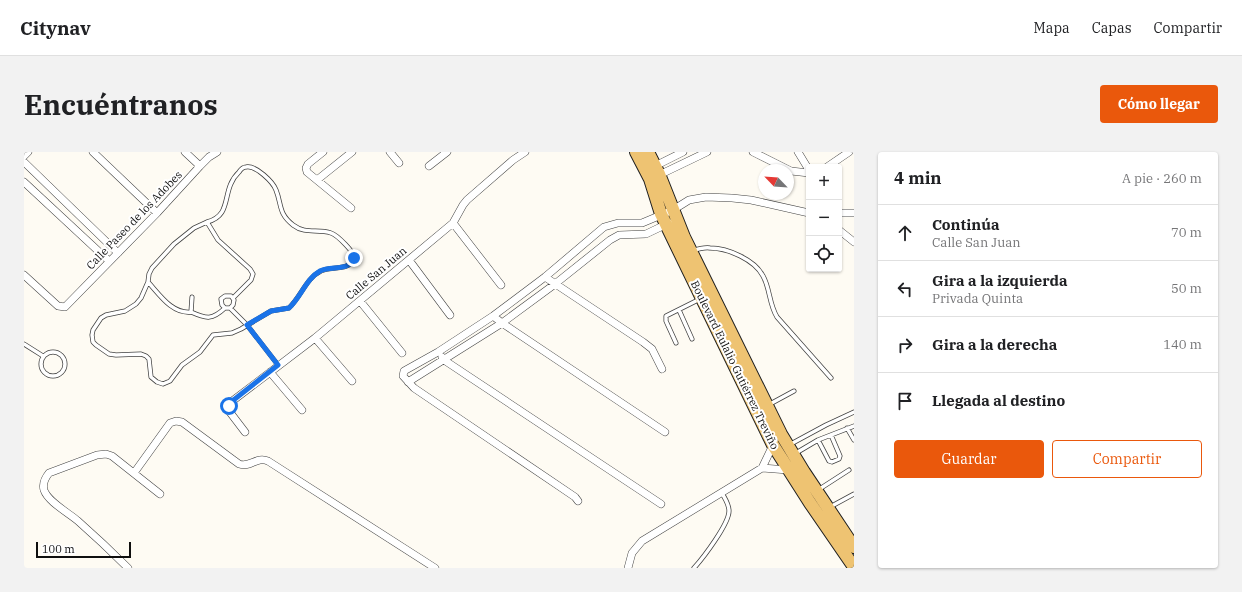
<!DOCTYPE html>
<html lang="es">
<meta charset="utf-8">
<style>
body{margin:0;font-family:"IBM Plex Serif",serif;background:#f2f2f2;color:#202124}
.controls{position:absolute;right:12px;top:12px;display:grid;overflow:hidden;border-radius:4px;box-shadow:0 1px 3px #0004}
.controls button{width:36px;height:36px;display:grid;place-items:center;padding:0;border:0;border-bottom:1px solid #e0e0e0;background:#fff;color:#202124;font:20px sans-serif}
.compass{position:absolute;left:734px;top:12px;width:36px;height:36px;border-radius:50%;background:#fff;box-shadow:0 1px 3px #0004;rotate:295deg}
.scale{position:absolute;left:12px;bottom:10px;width:95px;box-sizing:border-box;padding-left:4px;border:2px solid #0f0f0f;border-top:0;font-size:11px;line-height:14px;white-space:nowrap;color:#0f0f0f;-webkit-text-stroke:3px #fff;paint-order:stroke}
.stop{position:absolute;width:12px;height:12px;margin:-9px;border:3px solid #1a73e8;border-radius:50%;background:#fff}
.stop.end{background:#1a73e8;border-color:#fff;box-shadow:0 1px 4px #0008}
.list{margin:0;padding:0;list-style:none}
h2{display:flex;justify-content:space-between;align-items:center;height:52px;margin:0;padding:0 16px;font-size:17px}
h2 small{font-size:13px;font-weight:400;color:#757577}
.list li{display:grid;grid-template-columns:26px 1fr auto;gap:12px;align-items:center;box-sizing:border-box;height:56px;padding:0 16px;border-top:1px solid #e0e0e0}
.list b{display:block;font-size:15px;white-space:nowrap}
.list p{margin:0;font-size:13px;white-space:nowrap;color:#757577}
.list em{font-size:13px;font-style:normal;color:#757577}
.actions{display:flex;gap:8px;padding:12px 16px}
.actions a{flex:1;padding:9px 0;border:1px solid #ea580c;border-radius:4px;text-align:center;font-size:14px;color:#ea580c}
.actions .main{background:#ea580c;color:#fff}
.icon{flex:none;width:22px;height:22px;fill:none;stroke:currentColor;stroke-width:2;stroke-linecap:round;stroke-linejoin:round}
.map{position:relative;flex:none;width:830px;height:416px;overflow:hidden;border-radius:4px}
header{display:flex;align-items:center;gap:24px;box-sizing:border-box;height:56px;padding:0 20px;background:#fff;border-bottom:1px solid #e0e0e0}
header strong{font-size:19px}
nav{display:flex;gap:22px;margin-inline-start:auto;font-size:14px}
.intro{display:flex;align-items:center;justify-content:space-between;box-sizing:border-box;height:96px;padding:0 24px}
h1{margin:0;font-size:28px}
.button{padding:10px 18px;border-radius:4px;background:#ea580c;color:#fff;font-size:14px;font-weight:700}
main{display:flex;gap:24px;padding:0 24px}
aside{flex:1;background:#fff;border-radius:4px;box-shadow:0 1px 3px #0004}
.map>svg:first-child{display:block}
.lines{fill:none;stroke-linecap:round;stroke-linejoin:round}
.service-casing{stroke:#424242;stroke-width:5}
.minor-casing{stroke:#424242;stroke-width:8}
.primary-casing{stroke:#202020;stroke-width:14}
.service{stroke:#fff;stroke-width:3.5}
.minor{stroke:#fff;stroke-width:7}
.primary{stroke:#eec372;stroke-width:12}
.route{stroke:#1a73e8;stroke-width:5}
.labels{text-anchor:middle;stroke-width:4;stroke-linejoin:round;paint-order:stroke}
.street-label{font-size:11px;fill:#0f0f0f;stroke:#fff}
</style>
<header>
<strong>Citynav</strong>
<nav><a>Mapa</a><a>Capas</a><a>Compartir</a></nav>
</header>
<div class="intro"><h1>Encuéntranos</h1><a class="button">Cómo llegar</a></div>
<main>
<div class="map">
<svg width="830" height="416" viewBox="0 0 830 416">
<rect width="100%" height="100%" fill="#fefbf3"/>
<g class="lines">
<defs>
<path id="service" d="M668,99C674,97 680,95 686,96C704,96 731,108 739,124C746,136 745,152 753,165L807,226
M124,130L117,146L112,152L101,159L82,163L77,166L69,178L68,183L69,190L72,193L85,202L92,203L117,202L122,204L125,207L127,225L133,230L139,232L146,229L158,213L176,200L189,183L208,181L217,177L247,159L265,156C277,145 282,126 297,119C305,114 326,119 330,107C332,101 313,83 307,81C294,76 282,83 269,73C254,61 258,53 252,38C249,30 232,13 222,15C219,15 217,17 215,20C196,38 210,63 183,70
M168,145L167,160C183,167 188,168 201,156
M206,156L209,153L210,148L207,144H201L197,147L198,153L201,156H206L223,173L254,213
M655,158L668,187
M167,160C148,162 136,143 124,130L125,122L128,116L150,92L170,76L183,70L194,88L226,117L229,122L227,128L209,146
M652,191L642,169V164L676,147
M0,192L19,204
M17 212a12 12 0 1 1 24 0a12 12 0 1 1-24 0Z
M746,252L770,239
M823,276L830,288
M794,288L805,309L808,310L815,307L816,304L807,283
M765,293L802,273L830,260
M772,301L794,288L830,274
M794,338L825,318
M806,355L830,342
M670,416C679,406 705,372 705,359C705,352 701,347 698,341"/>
<path id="minor" d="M69,0L133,61
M161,0L176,14
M299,0L284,12L282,16L283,20L327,56
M366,0L375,11
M729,0L767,19L785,21
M774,0L785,18
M0,4L4,0
M0,10L94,101
M405,14L423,0
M629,15L659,0
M803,15L825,0
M633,24L683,0
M293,28L328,0
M0,30L85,109
M815,61H830
M429,71L477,133
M815,78L830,90
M385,108L426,163
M0,123L34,154L41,155L133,61L176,14L185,5L193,0
M521,125L619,190L628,197L638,217
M336,149L378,201
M469,164L478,171L641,280
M291,186L328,229
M418,205L420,208L637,352
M246,220L278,258
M384,230L478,171L531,132L586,88L595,83L622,82L645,71
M221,280L205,259V254L207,250L291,186L429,71L439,53L443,48L489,8L501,0
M738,316L764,318
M110,321L146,271L152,269L158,270L215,312C227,316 232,304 244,309L411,416
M554,349L551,345L390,236L379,224L380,219L414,200L469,164L521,125L580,75L594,71H618L649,58L665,48L682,45L708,46L727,48L785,61
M104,416C88,400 71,384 54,369C45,361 24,350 20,338C18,331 21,326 25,321L73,303L82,302L88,304L136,342
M604,416L608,401L618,389L738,316L749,293"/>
<path id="primary" d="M612,0L626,27L637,62L749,293L786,351L830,415
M624,0L635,22L660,85L757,282L780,320L830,395"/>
</defs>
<use href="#service" class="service-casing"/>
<use href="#minor" class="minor-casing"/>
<use href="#primary" class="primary-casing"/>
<use href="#service" class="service"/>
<use href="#minor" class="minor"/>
<use href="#primary" class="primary"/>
</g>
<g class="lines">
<path class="route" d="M205,254L207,250L254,213L223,173L247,159L265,156C277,145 282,127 296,119C307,113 325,120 330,106"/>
</g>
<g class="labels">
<g class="street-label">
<text transform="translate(110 68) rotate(-46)" y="4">Calle Paseo de los Adobes</text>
<text transform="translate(352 121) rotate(-40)" y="4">Calle San Juan</text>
<text transform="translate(711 213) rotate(64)" y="4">Boulevard Eulalio Gutiérrez Treviño</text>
</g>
</g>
</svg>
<div class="controls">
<button>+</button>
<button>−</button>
<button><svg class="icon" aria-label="locate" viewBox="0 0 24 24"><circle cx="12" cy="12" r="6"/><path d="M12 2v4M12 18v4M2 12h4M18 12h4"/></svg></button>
</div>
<svg class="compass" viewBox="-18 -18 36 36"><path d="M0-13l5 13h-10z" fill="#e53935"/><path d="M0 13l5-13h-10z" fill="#757577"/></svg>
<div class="scale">100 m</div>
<div class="stop" style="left:205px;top:254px"></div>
<div class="stop end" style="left:330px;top:106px"></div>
</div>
<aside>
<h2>4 min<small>A pie · 260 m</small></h2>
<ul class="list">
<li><svg class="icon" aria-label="ahead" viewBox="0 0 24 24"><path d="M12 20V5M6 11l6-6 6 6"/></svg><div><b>Continúa</b><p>Calle San Juan</p></div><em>70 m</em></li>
<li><svg class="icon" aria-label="left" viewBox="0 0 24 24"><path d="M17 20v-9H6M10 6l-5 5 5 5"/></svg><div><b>Gira a la izquierda</b><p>Privada Quinta</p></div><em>50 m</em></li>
<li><svg class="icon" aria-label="right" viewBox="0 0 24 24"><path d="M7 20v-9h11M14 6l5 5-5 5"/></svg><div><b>Gira a la derecha</b></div><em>140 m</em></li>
<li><svg class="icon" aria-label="arrive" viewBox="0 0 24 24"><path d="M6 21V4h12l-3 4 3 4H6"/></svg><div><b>Llegada al destino</b></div></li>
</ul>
<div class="actions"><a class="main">Guardar</a><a>Compartir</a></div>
</aside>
</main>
